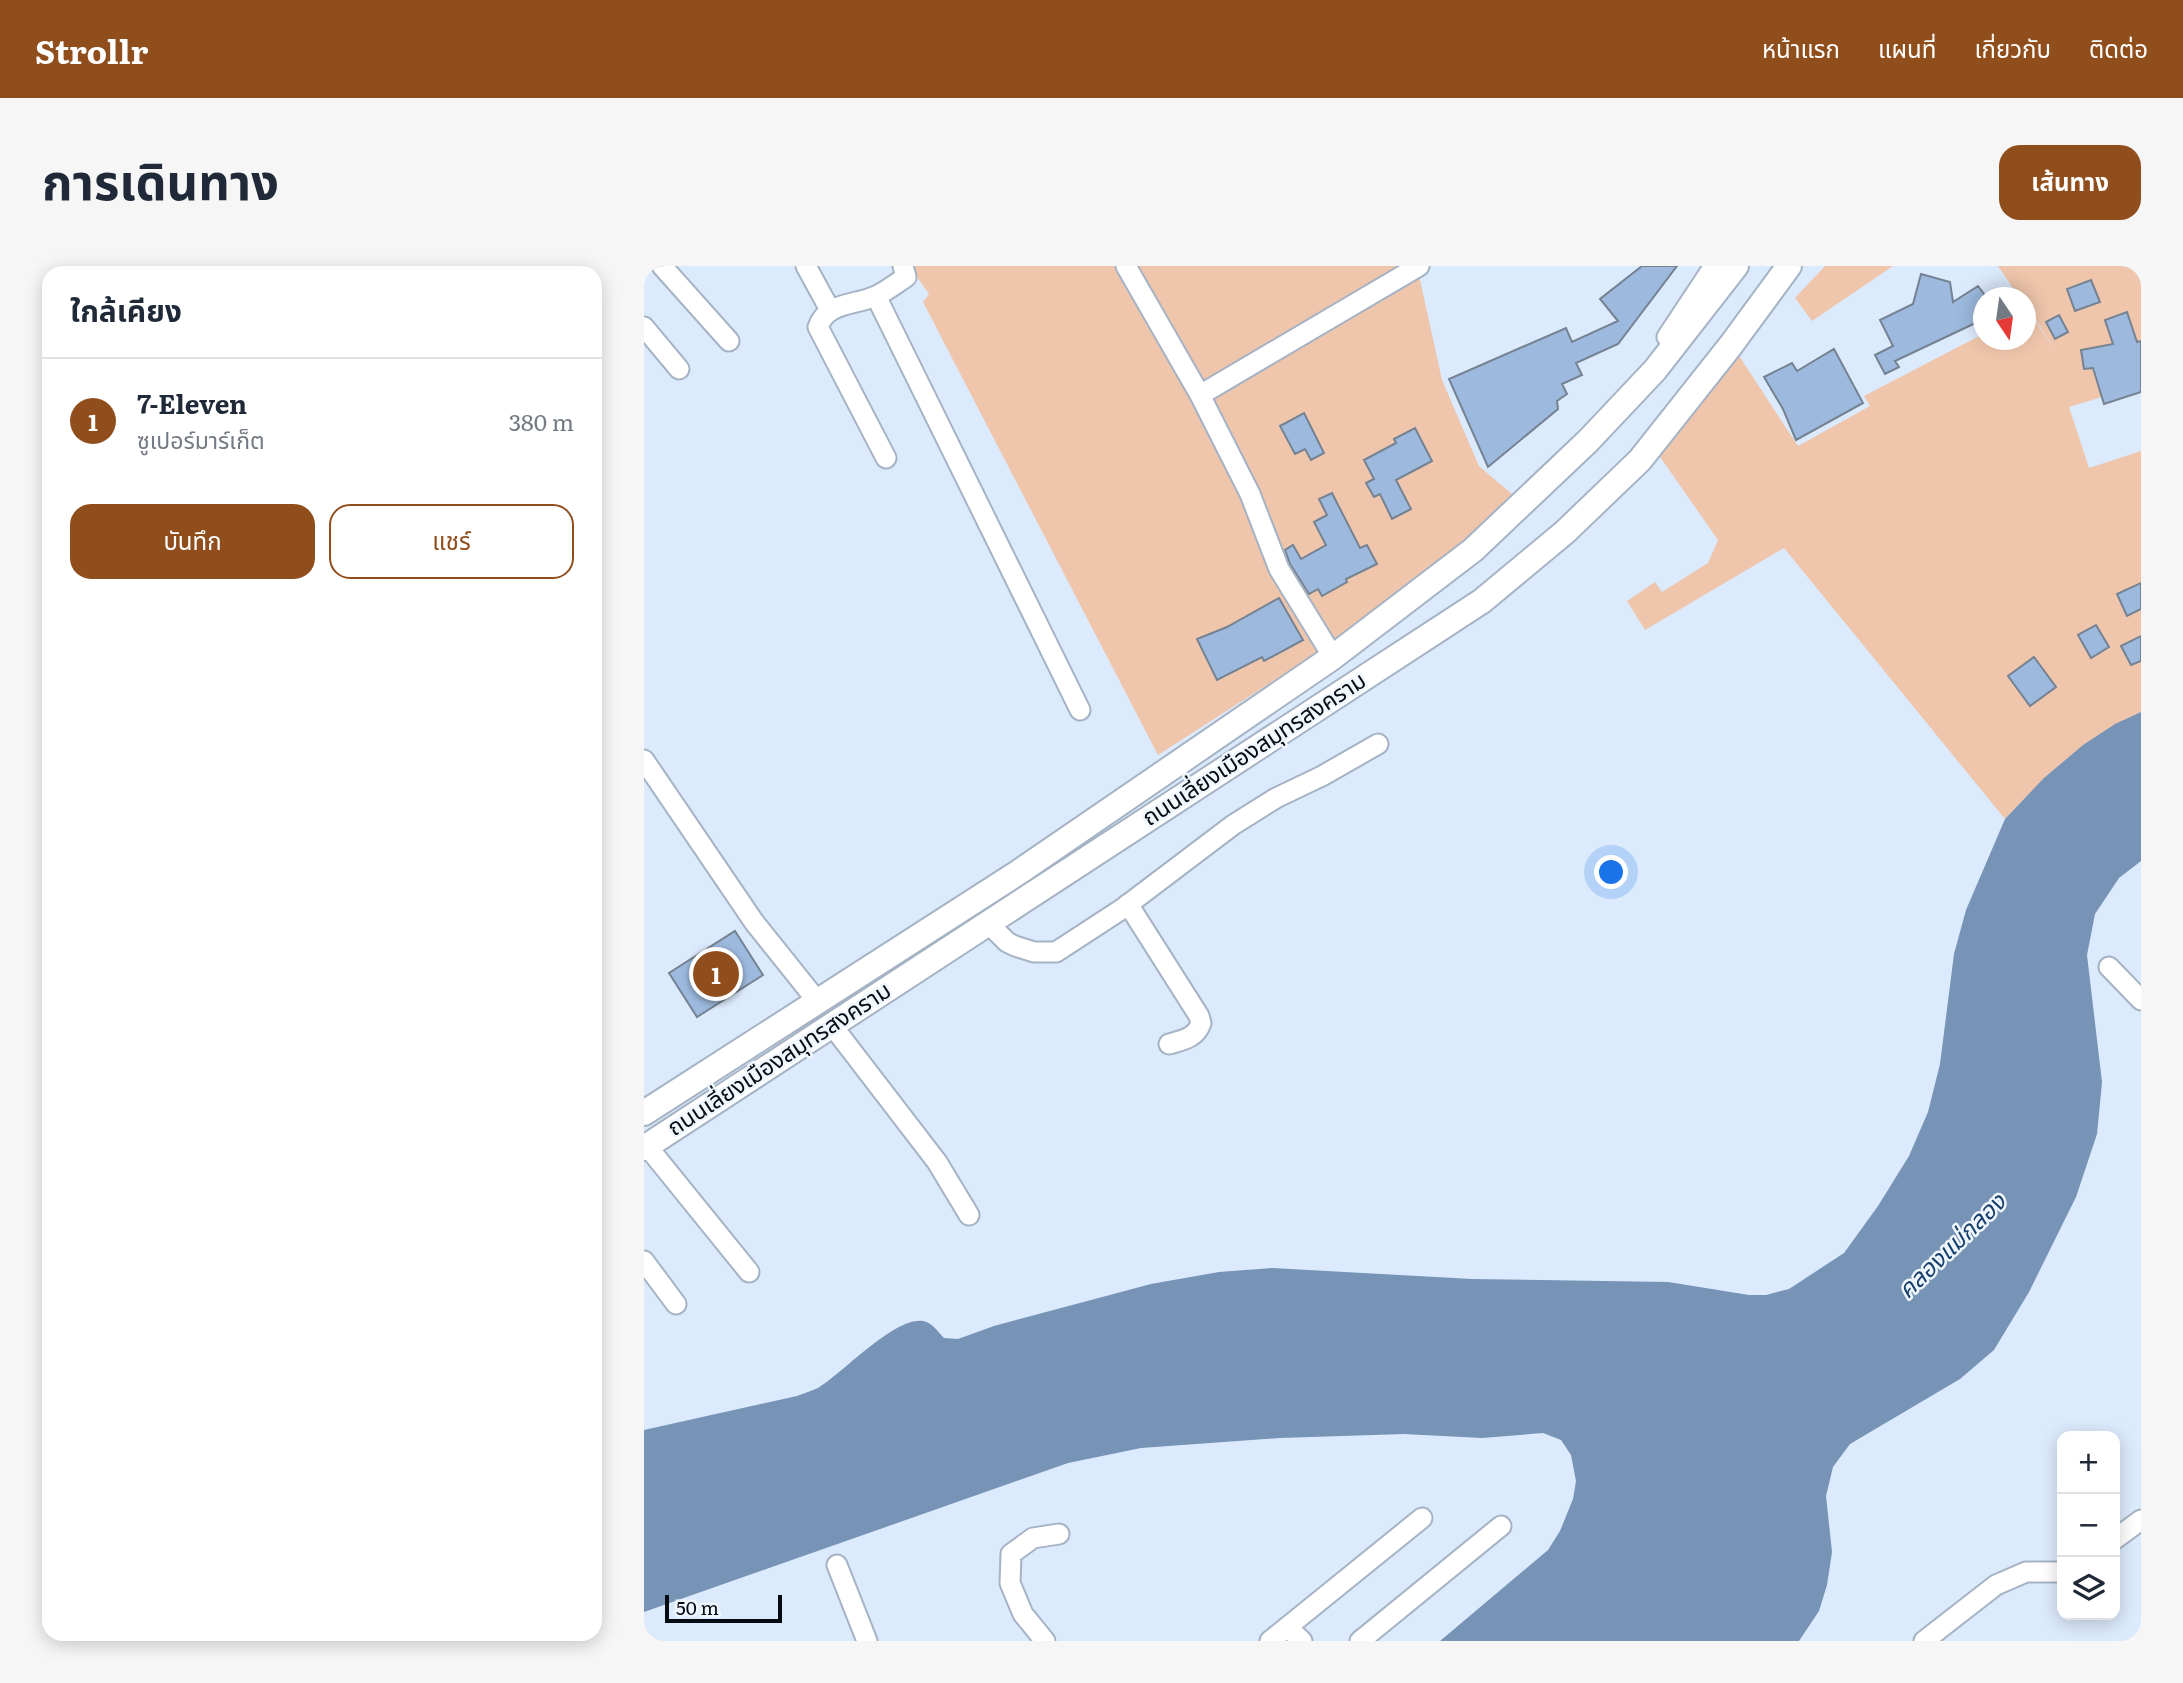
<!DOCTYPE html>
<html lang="th">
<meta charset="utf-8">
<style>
body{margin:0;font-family:Literata,"Noto Sans Thai",serif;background:#f6f6f7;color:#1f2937}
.controls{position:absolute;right:21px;bottom:21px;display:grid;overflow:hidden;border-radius:14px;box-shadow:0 4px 18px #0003}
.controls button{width:63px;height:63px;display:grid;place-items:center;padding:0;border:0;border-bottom:2px solid #e0e1e3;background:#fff;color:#1f2937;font:35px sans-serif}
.compass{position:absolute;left:1329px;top:21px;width:63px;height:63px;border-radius:50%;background:#fff;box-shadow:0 4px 18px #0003;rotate:167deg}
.scale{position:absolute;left:21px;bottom:18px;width:117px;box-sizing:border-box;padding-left:7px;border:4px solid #070c12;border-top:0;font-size:19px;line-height:24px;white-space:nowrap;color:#070c12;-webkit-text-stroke:5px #f0f6fe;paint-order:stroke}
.you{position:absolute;left:968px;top:607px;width:24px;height:24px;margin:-18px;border:5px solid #fff;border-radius:50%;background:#1a73e8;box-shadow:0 0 0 10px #1a73e833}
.badge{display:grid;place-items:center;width:46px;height:46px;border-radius:50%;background:#914e1d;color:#fff;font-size:23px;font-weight:700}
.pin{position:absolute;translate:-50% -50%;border:4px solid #fff;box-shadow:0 2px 7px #0006}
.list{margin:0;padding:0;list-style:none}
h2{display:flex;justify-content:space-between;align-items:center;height:91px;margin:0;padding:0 28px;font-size:30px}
h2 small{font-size:23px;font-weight:400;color:#747a83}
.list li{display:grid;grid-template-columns:46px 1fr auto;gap:21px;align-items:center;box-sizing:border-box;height:126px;padding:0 28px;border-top:2px solid #e0e1e3}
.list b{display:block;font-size:26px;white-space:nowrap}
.list p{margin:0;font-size:23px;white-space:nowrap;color:#747a83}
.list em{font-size:23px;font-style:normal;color:#747a83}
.actions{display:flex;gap:14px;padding:21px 28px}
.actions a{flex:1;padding:16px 0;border:2px solid #914e1d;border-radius:21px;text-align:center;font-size:24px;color:#914e1d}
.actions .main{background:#914e1d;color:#fff}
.icon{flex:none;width:38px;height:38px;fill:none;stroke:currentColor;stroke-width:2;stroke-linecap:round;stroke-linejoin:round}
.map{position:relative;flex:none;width:1497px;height:1375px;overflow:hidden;border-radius:21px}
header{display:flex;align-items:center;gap:42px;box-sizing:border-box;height:98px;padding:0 35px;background:#914e1d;color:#fff}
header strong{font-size:33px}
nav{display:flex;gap:38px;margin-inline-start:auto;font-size:24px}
.intro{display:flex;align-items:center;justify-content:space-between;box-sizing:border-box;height:168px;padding:0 42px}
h1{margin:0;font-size:49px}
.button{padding:18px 32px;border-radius:21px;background:#914e1d;color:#fff;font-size:24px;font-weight:700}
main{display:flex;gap:42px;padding:0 42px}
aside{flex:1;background:#fff;border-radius:21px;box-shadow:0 4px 18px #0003}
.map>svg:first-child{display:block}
.green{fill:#efc6ac}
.water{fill:#7793b5}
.building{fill:#9dbade;stroke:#748292;stroke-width:2}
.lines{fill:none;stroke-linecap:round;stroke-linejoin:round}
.minor-casing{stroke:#a5b3c4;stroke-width:23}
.major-casing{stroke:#a5b3c4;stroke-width:28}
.minor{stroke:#fff;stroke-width:19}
.major{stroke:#fff;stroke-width:24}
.labels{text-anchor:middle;stroke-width:5;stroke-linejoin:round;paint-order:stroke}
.street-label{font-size:23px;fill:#070c12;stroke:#f0f6fe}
.water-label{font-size:24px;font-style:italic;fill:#173f6c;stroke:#f0f6fe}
</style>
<header>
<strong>Strollr</strong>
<nav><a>หน้าแรก</a><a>แผนที่</a><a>เกี่ยวกับ</a><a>ติดต่อ</a></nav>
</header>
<div class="intro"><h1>การเดินทาง</h1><a class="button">เส้นทาง</a></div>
<main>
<aside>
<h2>ใกล้เคียง<small></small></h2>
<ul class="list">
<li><span class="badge">1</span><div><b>7-Eleven</b><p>ซูเปอร์มาร์เก็ต</p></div><em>380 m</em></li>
</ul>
<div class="actions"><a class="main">บันทึก</a><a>แชร์</a></div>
</aside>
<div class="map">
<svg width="1497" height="1375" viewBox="0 0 1497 1375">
<rect width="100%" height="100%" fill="#dbeafc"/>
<path class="green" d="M265,0H773L798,114L835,200L869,229L821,277L693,374L514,489L279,36L285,28Z
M1181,0H1249L1168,55L1151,32Z
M1354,0H1497V108L1455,122L1458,131L1425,141L1445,202L1497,185V446C1442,470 1402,509 1361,553L1140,282L1001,364L983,335L1011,316L1018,326L1064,297L1074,274L1007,178L1088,79L1154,180L1226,140L1220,130L1339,68V74H1381L1382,41L1415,90L1382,39L1381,32L1376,31L1371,24L1375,31Z"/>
<path class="water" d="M1497,446V595L1475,612L1451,648L1443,689L1458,816L1453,868L1432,931L1385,1026L1350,1084L1316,1113L1206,1178L1189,1201L1182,1230L1188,1286L1183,1319L1175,1345L1155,1375H796L904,1284L916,1265L929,1233L932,1215L927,1189L917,1174L899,1167L838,1172L760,1168L636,1172L497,1182L424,1197L0,1346V1164L153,1130C160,1127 168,1125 174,1122C199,1107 250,1051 279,1055C289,1057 293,1065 300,1072L314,1073L350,1060L507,1018L575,1006L628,1002L828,1013L1024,1016L1105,1029H1122L1145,1023L1200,987L1234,940L1265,890L1284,846L1296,798L1310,688L1322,644L1361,553L1400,512L1439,479L1471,458Z"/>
<path class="building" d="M998,0H1033L974,78L932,97L938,109L918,118L923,128L913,135L914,143L844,201L805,113L922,62L928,76L974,55L956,33Z
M1277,8L1306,16L1309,36L1334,20L1340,28V53L1251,95L1255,101L1241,108L1231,89L1249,80L1236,54L1269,38Z
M1447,14L1456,36L1431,45L1423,23Z
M1483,46L1493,76L1497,75V126L1460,138L1449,102L1440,103L1437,84L1469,78L1461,54Z
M1415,49L1424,66L1411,73L1402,56Z
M1190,83L1219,137L1152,174L1139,143L1120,111L1148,97L1153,105Z
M660,147L680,187L667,194L661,183L651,188L636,160Z
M771,162L788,195L752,214L767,243L748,253L736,228L730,231L722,217L730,213L720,194L752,177L750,173Z
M688,227L716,282L723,279L733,298L702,313L703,316L678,330L674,323L665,328L646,298L641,284L649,279L657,293L682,279L670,256L683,249L675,233Z
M1497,317V343L1483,350L1473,328Z
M635,332L659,374L620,395L618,391L573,414L553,373L583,361Z
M1452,359L1465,381L1447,392L1434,369Z
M1497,370V395L1487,399L1477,380Z
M1390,391L1412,421L1386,440L1364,410Z
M91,665L119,709L53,751L25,707Z"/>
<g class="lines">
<defs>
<path id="minor" d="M18,0L85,75
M162,0L186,44
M482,0L556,129L606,228L635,303L689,391
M232,30L436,444
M0,61L35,103
M1023,71L1070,0
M556,129L775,0
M242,192L174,61C183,35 212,40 234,29C244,24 253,17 262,11L259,0
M0,494L110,656L174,736
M484,638L555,750L557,757C552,772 539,774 525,778
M345,658L363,676L371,680L390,686H412L478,643L589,559L632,532L678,510L734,478
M1465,701L1497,734
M187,758L293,896L325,949
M3,880L105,1006
M0,995L32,1038
M1471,1273L1497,1254
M193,1299L223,1375
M643,1361L658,1375
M401,1375L379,1348L366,1317L367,1288L389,1272L415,1268
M626,1375L778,1252
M716,1375L857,1260
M1280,1375L1352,1319L1382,1306H1418"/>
<path id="major" d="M0,847L375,606L689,391L829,284L944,175L1011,104L1092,0
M0,882L838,335L921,266L996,194L1087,79L1145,0"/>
</defs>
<use href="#minor" class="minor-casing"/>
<use href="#major" class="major-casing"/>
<use href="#minor" class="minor"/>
<use href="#major" class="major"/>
</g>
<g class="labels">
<g class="street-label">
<text transform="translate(610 483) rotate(-33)" y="8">ถนนเลี่ยงเมืองสมุทรสงคราม</text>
<text transform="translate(135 793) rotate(-33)" y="8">ถนนเลี่ยงเมืองสมุทรสงคราม</text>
</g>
<g class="water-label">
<text transform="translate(1308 980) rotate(-44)" y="8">คลองแม่กลอง</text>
</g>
</g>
</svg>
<div class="controls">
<button>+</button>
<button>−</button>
<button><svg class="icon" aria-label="layers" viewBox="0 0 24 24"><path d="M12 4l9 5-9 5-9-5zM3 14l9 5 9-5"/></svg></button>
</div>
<svg class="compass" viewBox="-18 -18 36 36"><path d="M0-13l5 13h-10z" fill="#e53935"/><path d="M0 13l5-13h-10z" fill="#747a83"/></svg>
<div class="scale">50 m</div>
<div class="you"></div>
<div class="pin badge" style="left:72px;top:708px">1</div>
</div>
</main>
